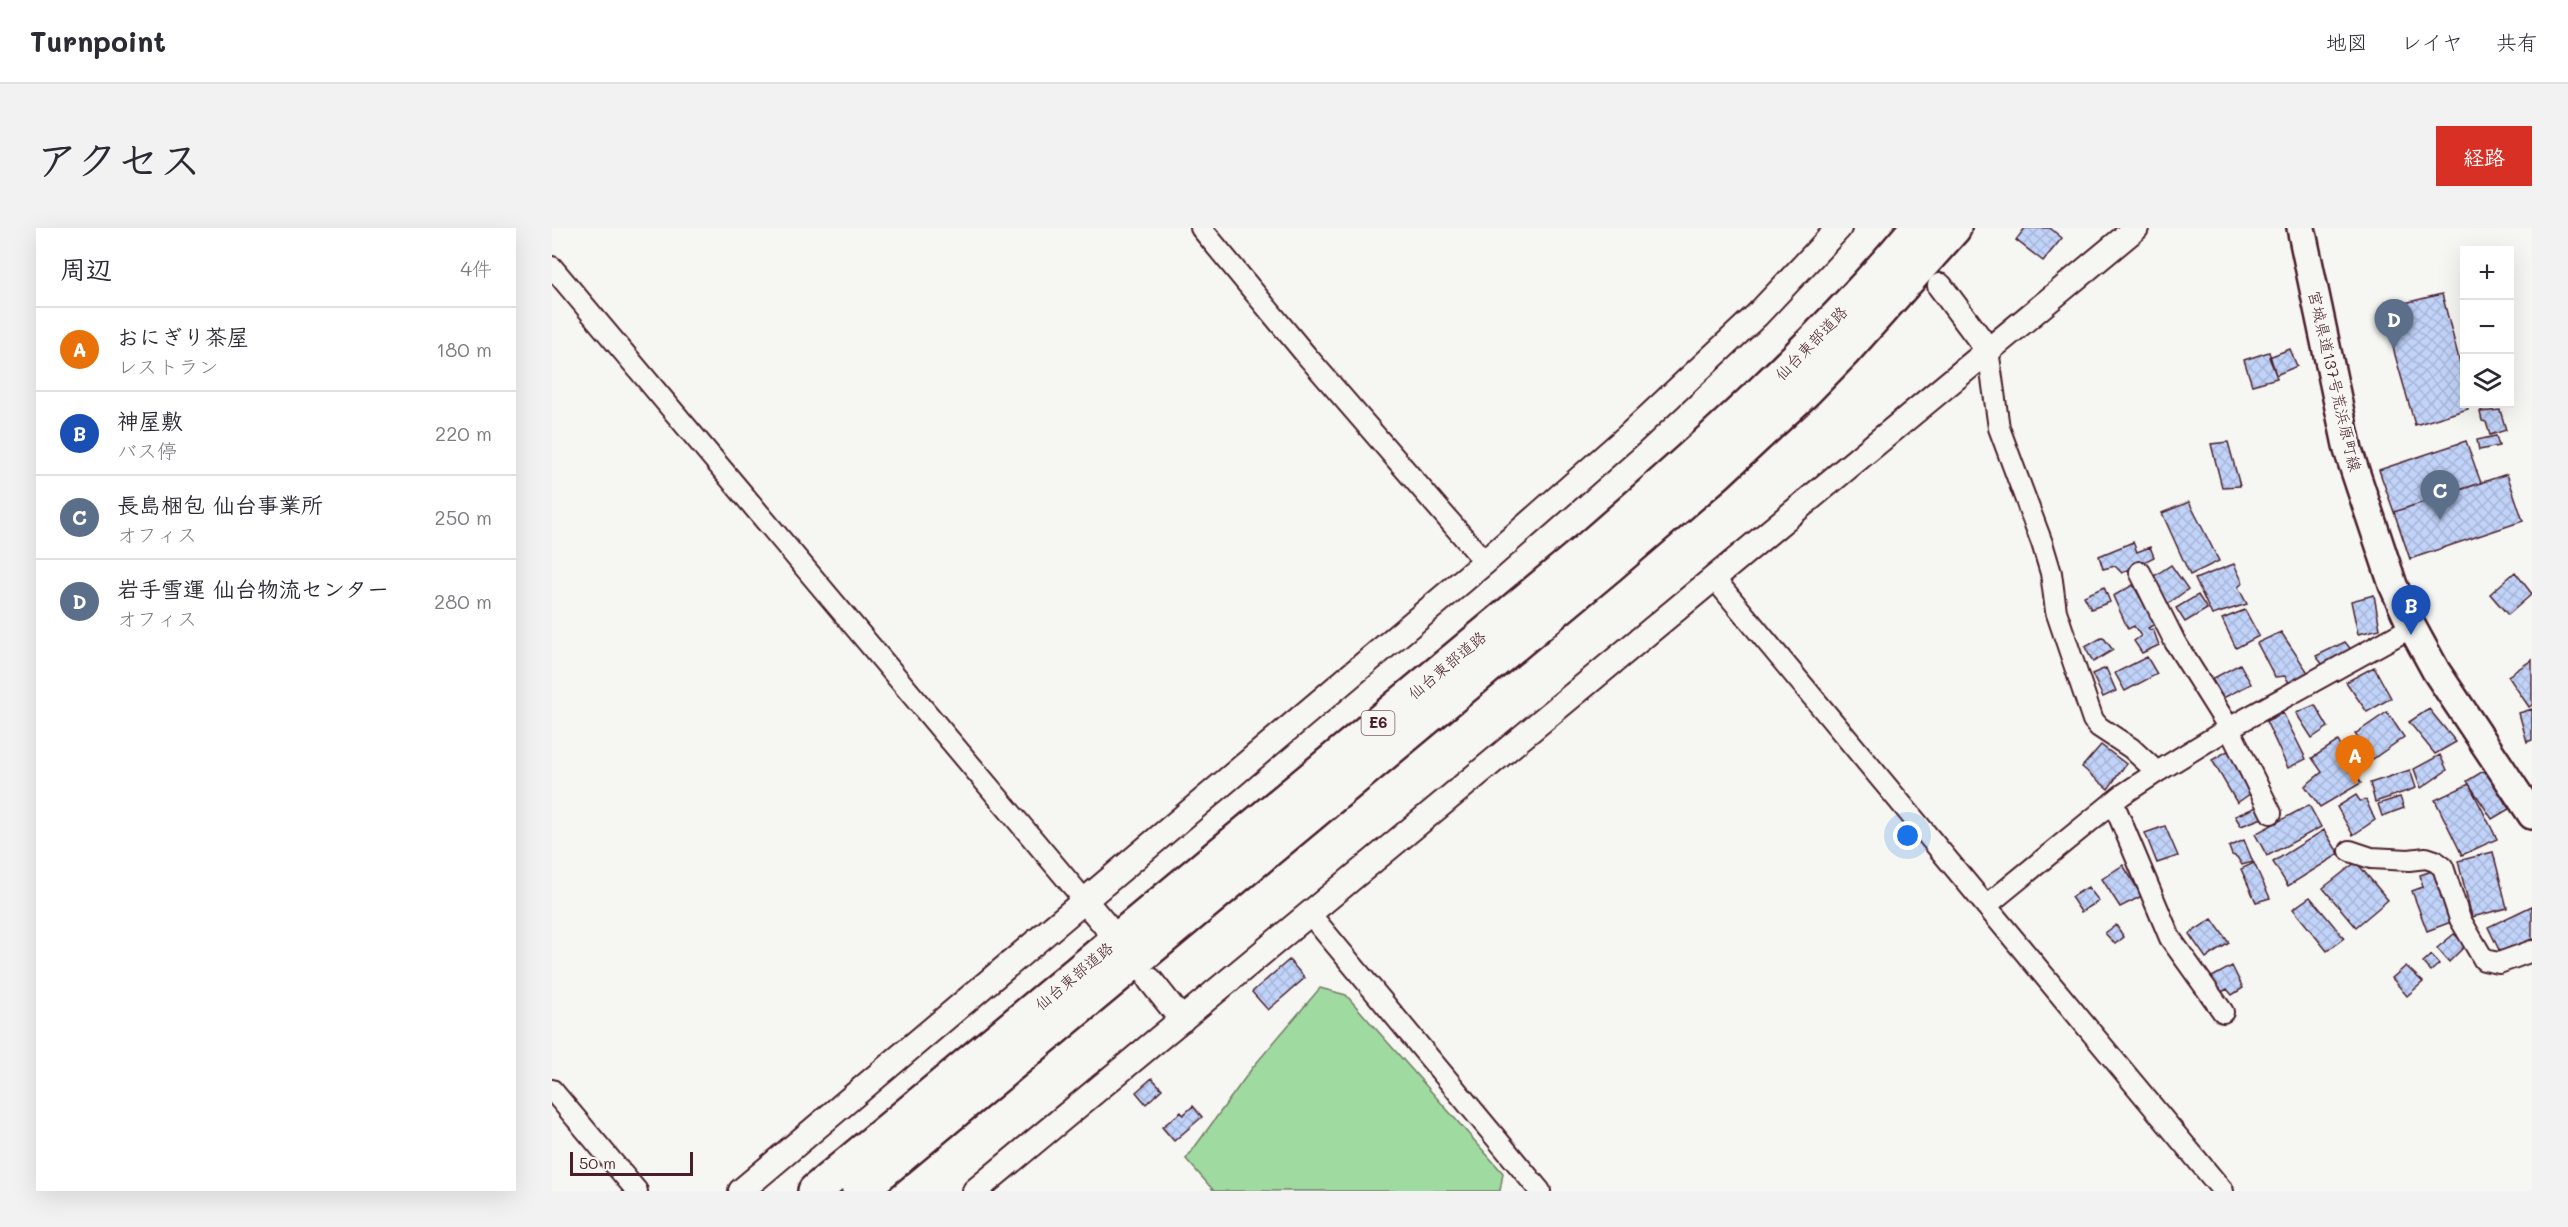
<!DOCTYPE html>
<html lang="ja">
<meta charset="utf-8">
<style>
body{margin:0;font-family:Mali,"Klee One",sans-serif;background:#f2f2f3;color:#2b2b33}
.controls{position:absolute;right:18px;top:18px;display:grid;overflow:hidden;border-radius:0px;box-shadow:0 6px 24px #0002}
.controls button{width:54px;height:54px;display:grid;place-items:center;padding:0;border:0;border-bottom:2px solid #e1e1e2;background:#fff;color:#2b2b33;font:30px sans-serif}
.scale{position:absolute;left:18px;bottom:15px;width:123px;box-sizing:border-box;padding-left:6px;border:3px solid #4a1f2b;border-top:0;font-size:16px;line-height:21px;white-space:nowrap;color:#4a1f2b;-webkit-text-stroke:4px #f6f6f2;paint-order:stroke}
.you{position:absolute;left:1356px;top:608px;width:21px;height:21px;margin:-15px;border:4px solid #fff;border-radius:50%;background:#1a73e8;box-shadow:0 0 0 9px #1a73e833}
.badge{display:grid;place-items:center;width:39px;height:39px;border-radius:50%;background:#d93025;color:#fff;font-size:20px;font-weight:700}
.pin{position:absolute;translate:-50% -50px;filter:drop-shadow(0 2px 3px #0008)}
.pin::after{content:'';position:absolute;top:32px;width:21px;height:18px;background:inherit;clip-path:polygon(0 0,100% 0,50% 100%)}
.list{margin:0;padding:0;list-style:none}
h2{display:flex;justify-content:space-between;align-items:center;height:78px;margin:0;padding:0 24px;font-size:26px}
h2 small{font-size:20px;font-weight:400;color:#7c7c81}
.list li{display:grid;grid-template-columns:39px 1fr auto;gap:18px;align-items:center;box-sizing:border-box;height:84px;padding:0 24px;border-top:2px solid #e1e1e2}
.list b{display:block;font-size:22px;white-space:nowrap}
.list p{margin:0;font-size:20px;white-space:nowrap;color:#7c7c81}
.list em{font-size:20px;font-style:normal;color:#7c7c81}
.icon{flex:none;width:33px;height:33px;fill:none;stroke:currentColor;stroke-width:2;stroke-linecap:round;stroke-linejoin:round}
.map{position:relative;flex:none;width:1980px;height:963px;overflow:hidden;border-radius:0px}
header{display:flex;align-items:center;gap:36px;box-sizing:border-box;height:84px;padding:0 30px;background:#fff;border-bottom:2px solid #e1e1e2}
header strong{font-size:28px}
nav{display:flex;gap:33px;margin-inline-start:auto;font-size:21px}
.intro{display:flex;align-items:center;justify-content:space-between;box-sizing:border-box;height:144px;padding:0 36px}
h1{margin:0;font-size:42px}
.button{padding:15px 27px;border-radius:0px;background:#d93025;color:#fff;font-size:21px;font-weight:700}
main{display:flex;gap:36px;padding:0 36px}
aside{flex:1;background:#fff;border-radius:0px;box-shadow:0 6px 24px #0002}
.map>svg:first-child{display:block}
.pitch{fill:#9fdaa0;stroke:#747c66;stroke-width:1.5}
.building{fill:url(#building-cross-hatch);stroke:#4a1f2b;stroke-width:1.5}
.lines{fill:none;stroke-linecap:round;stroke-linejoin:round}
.minor-casing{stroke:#4a1f2b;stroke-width:24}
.tertiary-casing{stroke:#4a1f2b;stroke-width:28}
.secondary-casing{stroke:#4a1f2b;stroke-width:32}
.motorway-casing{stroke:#4a1f2b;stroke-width:38}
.minor{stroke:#f6f6f2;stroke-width:20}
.tertiary{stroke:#f6f6f2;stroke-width:24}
.secondary{stroke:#f6f6f2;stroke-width:27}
.motorway{stroke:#f6f6f2;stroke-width:33}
.labels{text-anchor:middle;stroke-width:5;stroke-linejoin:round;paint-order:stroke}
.shield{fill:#f6f6f2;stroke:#7e6067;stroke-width:1.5}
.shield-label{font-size:15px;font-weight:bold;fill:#4a1f2b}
.street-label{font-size:16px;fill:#4a1f2b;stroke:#f6f6f2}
</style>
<header>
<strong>Turnpoint</strong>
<nav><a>地図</a><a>レイヤ</a><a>共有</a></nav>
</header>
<div class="intro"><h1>アクセス</h1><a class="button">経路</a></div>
<main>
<aside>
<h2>周辺<small>4件</small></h2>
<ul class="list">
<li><span class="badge" style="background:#e8710a">A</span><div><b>おにぎり茶屋</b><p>レストラン</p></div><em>180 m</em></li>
<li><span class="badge" style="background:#1a4fb4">B</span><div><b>神屋敷</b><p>バス停</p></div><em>220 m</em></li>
<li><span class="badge" style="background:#5c6f8a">C</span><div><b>長島梱包 仙台事業所</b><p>オフィス</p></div><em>250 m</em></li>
<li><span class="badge" style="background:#5c6f8a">D</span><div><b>岩手雪運 仙台物流センター</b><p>オフィス</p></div><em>280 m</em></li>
</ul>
</aside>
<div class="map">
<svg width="1980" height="963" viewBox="0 0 1980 963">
<defs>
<pattern id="building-cross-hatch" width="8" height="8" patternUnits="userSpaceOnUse" patternTransform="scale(1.5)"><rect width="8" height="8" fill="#c1d3f9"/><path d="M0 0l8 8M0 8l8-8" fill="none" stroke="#a7b5d6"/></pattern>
</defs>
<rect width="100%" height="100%" fill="#f6f6f2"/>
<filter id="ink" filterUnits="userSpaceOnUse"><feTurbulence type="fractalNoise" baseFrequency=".0167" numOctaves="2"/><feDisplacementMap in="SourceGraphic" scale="12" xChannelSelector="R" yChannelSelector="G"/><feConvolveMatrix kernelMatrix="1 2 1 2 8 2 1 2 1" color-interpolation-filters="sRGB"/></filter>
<g filter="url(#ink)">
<path class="pitch" d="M768,760L794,767L951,945L948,963H662L634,931L701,839Z"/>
<path class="building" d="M1473,0H1498L1510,10L1491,33L1464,12Z
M1890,66L1908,135L1912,176H1915L1916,181L1863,197L1843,127L1832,80Z
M1738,121L1745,138L1724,147L1717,129Z
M1717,124L1725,150L1700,157L1692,132Z
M1929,176H1948V177L1929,182Z
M1948,182L1954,202L1938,207L1934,194L1930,193L1928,184Z
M1944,208L1947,218L1927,222L1925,212Z
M1914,213L1929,255L1842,284L1827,242Z
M1676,214L1688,258L1670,259L1659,216Z
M1955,246L1971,293L1858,331L1842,284Z
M1637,274L1667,333L1638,347L1610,285Z
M1581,314L1585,324L1598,319L1602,329L1570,345L1563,338L1551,341L1547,328Z
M1682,336L1691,355L1686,359L1695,376L1660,387L1643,351Z
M1619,337L1636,361L1616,376L1598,351Z
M1963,344L1980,366L1956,387L1938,366Z
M1581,357L1603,396L1596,400L1598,402L1601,401L1607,417L1590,425L1582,413L1589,408L1582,398L1576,401L1561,368Z
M1552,359L1558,374L1539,381L1532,368Z
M1646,367L1655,381L1633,394L1624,380Z
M1822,367L1828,401L1806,406L1799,373Z
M1693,382L1707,408L1684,420L1670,391Z
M1729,404L1757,446L1739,458L1733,448L1723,449L1705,415Z
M1551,409L1561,422L1541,434L1533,419Z
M1793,414L1801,424L1771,437L1764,428Z
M1595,429L1605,446L1573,463L1563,445Z
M1980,432V477L1977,479L1956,448Z
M1688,436L1699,456L1671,470L1660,451Z
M1822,439L1839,470L1815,484L1794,454Z
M1554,440L1564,463L1551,469L1540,446Z
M1763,477L1776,499L1760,510L1744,485Z
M1877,481L1904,514L1883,526L1857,494Z
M1980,481V512L1975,514L1967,485Z
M1835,484L1852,509L1821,531L1803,506Z
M1731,485L1754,531L1736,540L1714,493Z
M1786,513L1809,555L1768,579L1753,558L1770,544L1760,530Z
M1549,517L1574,536L1556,561L1530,539Z
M1679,521L1702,563L1685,575L1660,532Z
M1888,527L1895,542L1869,560L1862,541Z
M1858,542L1864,560L1823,574L1818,555Z
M1933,542L1957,581L1940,591L1915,553Z
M1917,556L1945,611L1910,627L1883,572Z
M1804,567L1808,573L1814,572L1823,592L1801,607L1785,579Z
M1848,569L1852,580L1830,588L1826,576Z
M1757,577L1769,599L1715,628L1703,606Z
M1707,578L1713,589L1689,598L1683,588Z
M1613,598L1626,628L1605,635L1593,605Z
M1772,602L1787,626L1736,658L1721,634Z
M1692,612L1701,634L1690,637L1685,629L1680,627L1677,619Z
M1941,624L1955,680L1920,689L1906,633Z
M1804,634L1836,672L1804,699L1771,660Z
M1702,635L1718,670L1704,674L1689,641Z
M1571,637L1590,668L1568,679L1550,651Z
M1883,642L1899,694L1875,703L1860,663L1871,659L1868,647Z
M1536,659L1547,673L1529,684L1519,669Z
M1758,669L1792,710L1775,723L1741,681Z
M1980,678V711L1949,726L1936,699Z
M1660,691L1677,715L1654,730L1637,706Z
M1564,697L1572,709L1563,716L1553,705Z
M1902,706L1914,717L1897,734L1885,720Z
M1879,727L1887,736L1879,743L1871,734Z
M737,732L753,750L716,782L700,764Z
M1680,738L1691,760L1680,767L1675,761L1668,765L1658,750Z
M1854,738L1871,754L1855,768L1840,750Z
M600,850L610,861L594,876L584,864Z
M641,878L650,889L622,913L610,899L629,884L631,887Z"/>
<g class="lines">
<defs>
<path id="minor" d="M649,0L754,127L933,334
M0,39L533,673
M1436,122L1447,200L1490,315L1499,345L1504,383L1541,492L1547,499L1579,520L1605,544
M1588,344L1623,414L1677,500L1719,585
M1161,349L1671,963
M1561,574L1618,710L1671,784
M1798,623L1819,630L1857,632L1874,630L1883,633L1891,639L1908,691L1932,732L1947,735L1980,723
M1434,678L1570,567L1605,544L1677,500L1860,399
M758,686L988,963
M0,862L85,963"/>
<path id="tertiary" d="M1388,58L1436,122
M533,673L554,698
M598,752L630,792
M189,963L933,334L1076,208L1205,87L1287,0
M423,963L1584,0"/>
<path id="secondary" d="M1749,0L1796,222L1841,357L1860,399L1884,443L1980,587"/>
<path id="motorway" d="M263,963L1039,318C1154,218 1267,117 1365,0
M307,963L1057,338L1165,245L1253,163L1291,124L1402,0"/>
</defs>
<use href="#minor" class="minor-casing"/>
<use href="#tertiary" class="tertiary-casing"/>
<use href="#secondary" class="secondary-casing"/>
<use href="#motorway" class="motorway-casing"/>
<use href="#minor" class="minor"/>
<use href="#tertiary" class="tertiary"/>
<use href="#secondary" class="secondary"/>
<use href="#motorway" class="motorway"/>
</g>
</g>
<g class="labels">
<rect class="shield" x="809.5" y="483" width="33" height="24" rx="4.5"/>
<g class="shield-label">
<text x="826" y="500">E6</text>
</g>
<g class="street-label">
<text transform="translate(1259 115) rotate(-46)" y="6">仙台東部道路</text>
<text transform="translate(1783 153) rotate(77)" y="6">宮城県道137号荒浜原町線</text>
<text transform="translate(895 437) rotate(-40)" y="6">仙台東部道路</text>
<text transform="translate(522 748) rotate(-40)" y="6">仙台東部道路</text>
</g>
</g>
</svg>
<div class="controls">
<button>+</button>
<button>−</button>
<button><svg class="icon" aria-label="layers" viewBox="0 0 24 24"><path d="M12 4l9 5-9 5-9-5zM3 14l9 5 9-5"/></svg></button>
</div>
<div class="scale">50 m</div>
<div class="you"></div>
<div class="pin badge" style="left:1803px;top:557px;background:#e8710a">A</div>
<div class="pin badge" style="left:1859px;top:407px;background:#1a4fb4">B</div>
<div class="pin badge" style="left:1888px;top:292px;background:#5c6f8a">C</div>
<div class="pin badge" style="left:1842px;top:121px;background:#5c6f8a">D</div>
</div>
</main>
